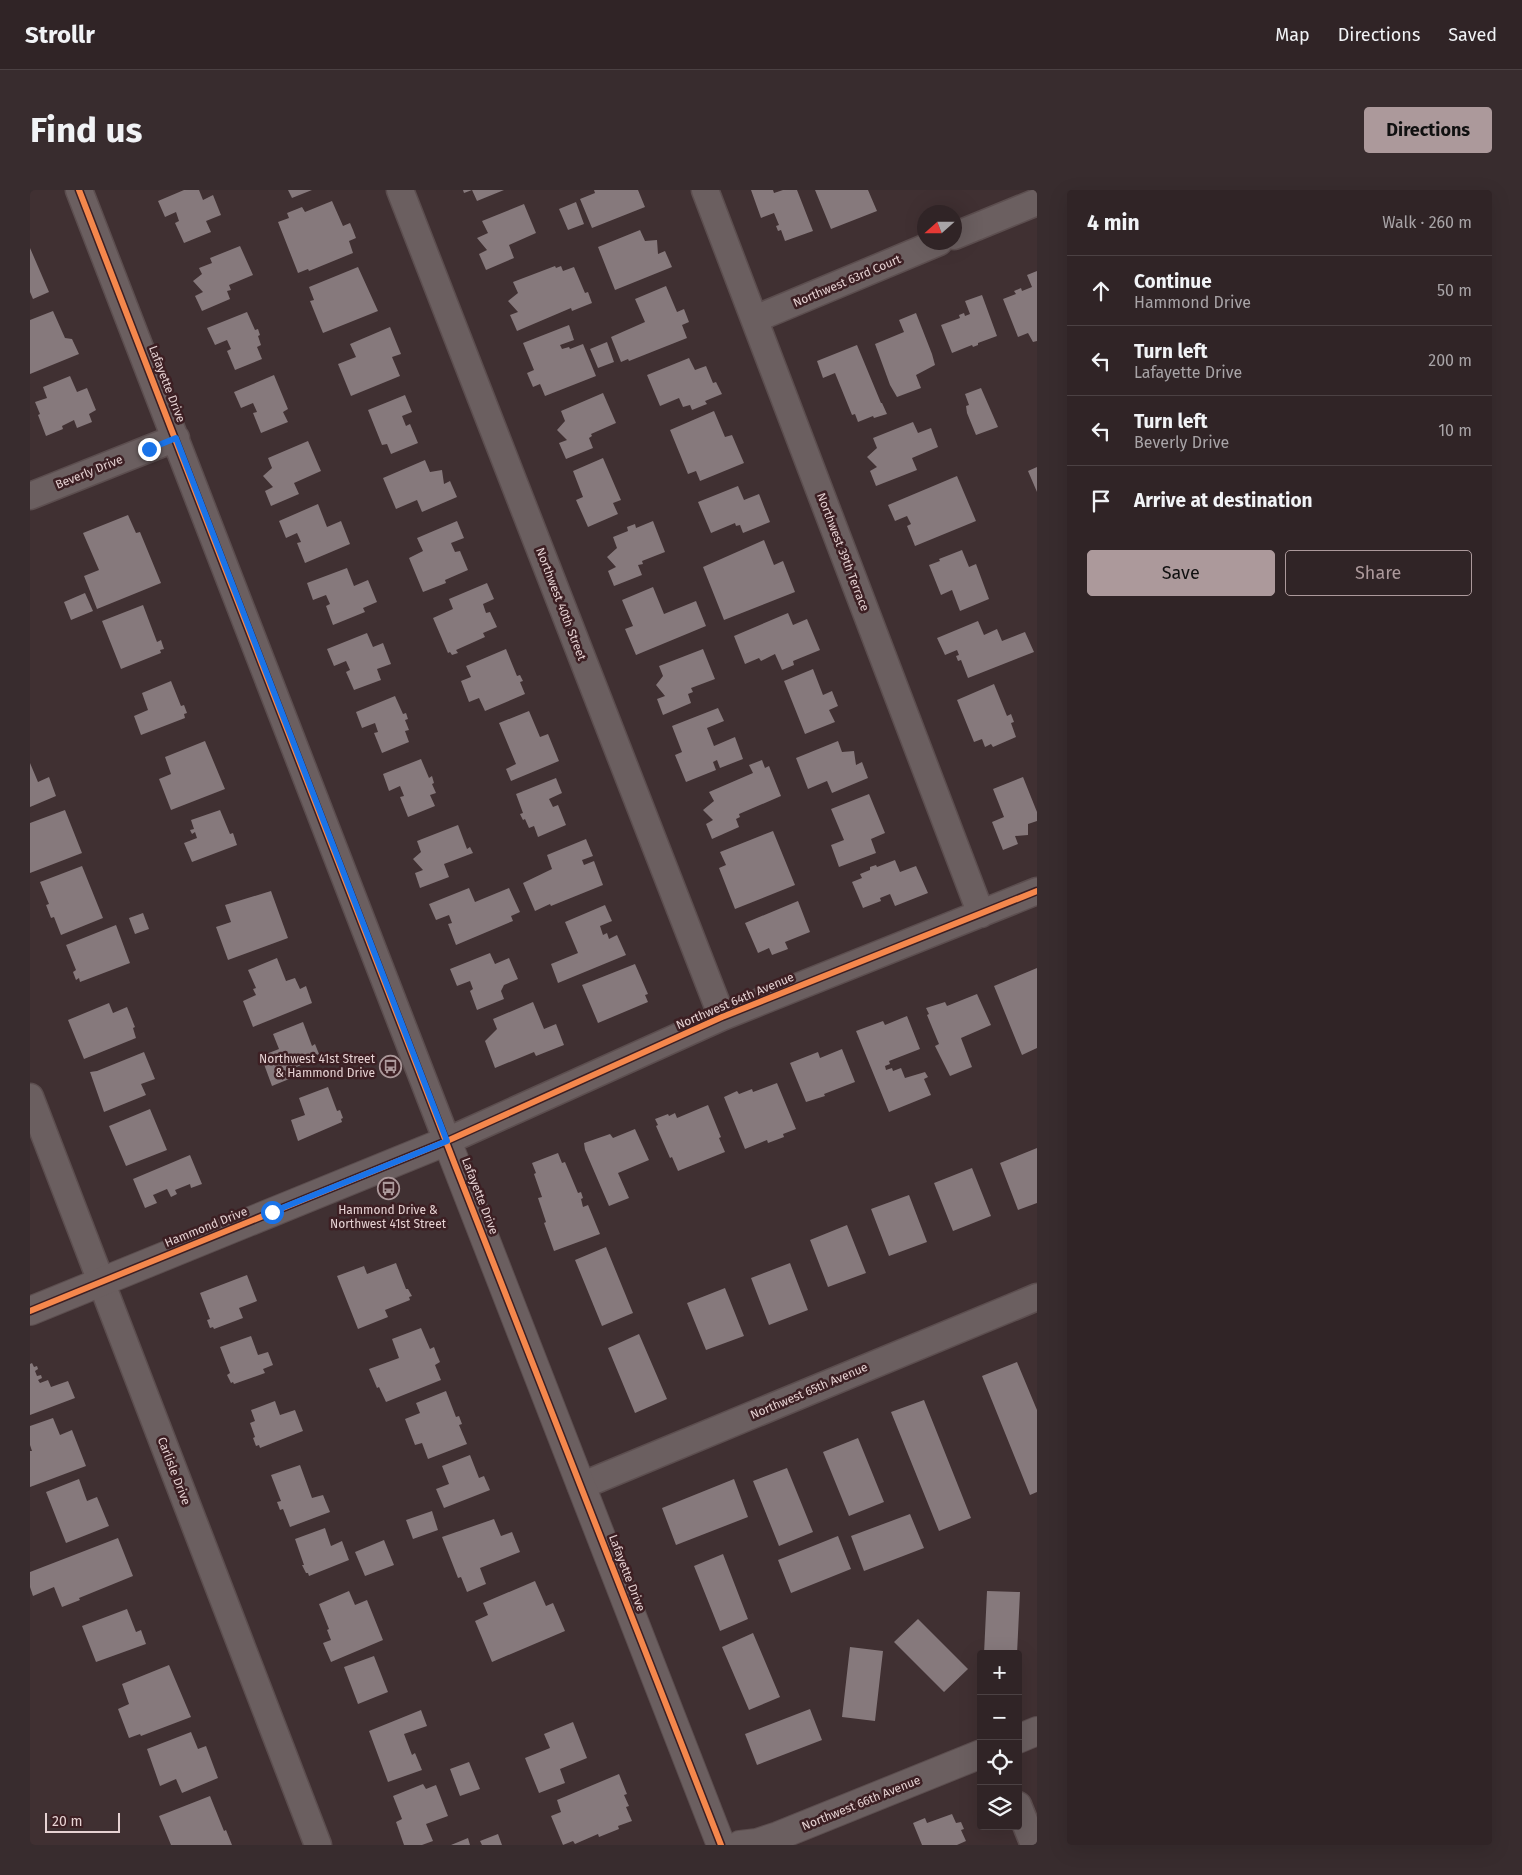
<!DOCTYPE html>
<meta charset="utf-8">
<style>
body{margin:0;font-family:"Fira Sans",sans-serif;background:#382c2e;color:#f1f3f6}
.controls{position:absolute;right:15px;bottom:15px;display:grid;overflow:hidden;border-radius:5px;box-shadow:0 5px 20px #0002}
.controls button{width:45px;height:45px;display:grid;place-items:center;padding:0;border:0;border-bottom:1px solid #4b4143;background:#302426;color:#f1f3f6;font:25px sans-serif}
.compass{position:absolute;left:887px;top:15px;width:45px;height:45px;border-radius:50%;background:#302426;box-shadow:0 5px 20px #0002;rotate:249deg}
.scale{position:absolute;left:15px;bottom:12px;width:75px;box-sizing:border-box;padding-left:5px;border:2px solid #e6d2d3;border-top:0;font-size:14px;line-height:18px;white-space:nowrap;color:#e6d2d3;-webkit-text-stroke:4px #3c1f23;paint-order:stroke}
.stop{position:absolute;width:15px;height:15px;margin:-11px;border:4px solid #1a73e8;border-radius:50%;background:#fff}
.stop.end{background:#1a73e8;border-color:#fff;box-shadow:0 1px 5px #0008}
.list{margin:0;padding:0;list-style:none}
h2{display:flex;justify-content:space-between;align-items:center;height:65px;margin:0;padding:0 20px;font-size:21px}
h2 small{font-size:16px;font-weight:400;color:#a8a4a7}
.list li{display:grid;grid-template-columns:32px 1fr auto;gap:15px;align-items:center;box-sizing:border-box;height:70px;padding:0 20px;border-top:1px solid #4b4143}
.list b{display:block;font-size:19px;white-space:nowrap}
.list p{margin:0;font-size:16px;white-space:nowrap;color:#a8a4a7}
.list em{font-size:16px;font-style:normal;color:#a8a4a7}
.actions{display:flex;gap:10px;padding:15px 20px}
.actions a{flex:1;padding:11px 0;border:1px solid #ac999b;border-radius:5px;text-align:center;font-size:18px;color:#ac999b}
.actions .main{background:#ac999b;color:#111}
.icon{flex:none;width:28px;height:28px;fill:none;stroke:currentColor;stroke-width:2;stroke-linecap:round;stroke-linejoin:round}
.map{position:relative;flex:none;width:1007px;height:1655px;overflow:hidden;border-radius:5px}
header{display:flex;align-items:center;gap:30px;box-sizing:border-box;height:70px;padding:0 25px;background:#302426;border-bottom:1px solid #4b4143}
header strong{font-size:24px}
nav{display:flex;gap:28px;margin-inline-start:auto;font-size:18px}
.intro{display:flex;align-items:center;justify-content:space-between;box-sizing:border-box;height:120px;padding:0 30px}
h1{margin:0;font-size:35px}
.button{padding:12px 22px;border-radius:5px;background:#ac999b;color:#111;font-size:18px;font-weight:700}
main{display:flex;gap:30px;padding:0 30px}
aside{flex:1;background:#302426;border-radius:5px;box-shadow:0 5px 20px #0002}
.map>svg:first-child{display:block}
.building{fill:#86797c}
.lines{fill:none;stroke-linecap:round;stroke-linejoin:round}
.minor-casing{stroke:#5c4e4f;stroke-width:29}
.tertiary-casing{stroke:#5c4e4f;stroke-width:30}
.minor{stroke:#6b5f60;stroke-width:26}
.tertiary{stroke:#6b5f60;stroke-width:28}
.cycleway-casing{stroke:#3c1f23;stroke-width:9}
.cycleway{stroke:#f5874c;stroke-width:6}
.route{stroke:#1a73e8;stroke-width:6}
.labels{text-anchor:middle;stroke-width:5;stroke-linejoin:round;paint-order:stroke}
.street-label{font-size:12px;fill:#e6d2d3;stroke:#3c1f23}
.poi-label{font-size:12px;fill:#e6d2d3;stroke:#3c1f23;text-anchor:end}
</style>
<header>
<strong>Strollr</strong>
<nav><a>Map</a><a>Directions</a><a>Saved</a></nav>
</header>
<div class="intro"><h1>Find us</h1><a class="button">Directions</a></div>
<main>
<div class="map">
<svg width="1007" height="1655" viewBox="0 0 1007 1655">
<rect width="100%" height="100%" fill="#403032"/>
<path class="building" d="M154,0H169L173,10L183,5L191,25L176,31L181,42L154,53L145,33L149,31L146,22L135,27L128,11Z
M258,0H282L262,8Z
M433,0H474L447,11L442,0L434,3Z
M564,0H608L615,17L562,38L550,9L565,3Z
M721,0H743L744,3L753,0H767L783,41L755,51L751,40L748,41L746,36L749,35L744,23L731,28Z
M785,0H838L847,21L801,39Z
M302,11L313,36L320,33L323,40L326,48L319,51L323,63L279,81L278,79L268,83L248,32L259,28L257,23L272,17L275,22Z
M546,12L554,34L538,40L529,19Z
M494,14L506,43L479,55L484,68L456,80L449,64L457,60L447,48L458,43L452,31Z
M610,40L615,51L627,50L628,64L635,61L642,77L585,100L568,57Z
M210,56L223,85L199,95L201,100L197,101L200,109L172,121L165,106L173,102L163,91L172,84L169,78L182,73L180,68Z
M0,58L19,102L3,109L0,102Z
M525,76L526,78L531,76L533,81L544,77L555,103L558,102L562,113L542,121L541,118L487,141L480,125L488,122L478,111L488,103L483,92Z
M328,77L348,121L293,143L280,111L284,110L279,97Z
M1007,81V151L1003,152L998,143L988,147L973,109L986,104L984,101L991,98L992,101L1002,97L997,85Z
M636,96L647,122L654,119L659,132L652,135L657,148L599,171L598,169L591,172L581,147L615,132L605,109Z
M952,105L967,146L948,153V155L943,157L942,155L922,163L911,135L930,128L929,125L934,123L935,126L940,124L935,111Z
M23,121L35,148L42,149L49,164L0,184V130Z
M217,122L225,140L228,139L230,145L228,146L231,155L227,157L232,169L205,180L197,161L201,159L197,150L185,155L177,138Z
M886,123L902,164L905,175L886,185L891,198L867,207L860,195L845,154L874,142L869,130Z
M539,135L544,150L530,155L532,159L539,157L540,159L553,154L566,186L515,206L510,194L503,197L497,183L504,180L493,153Z
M360,137L371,164L362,167L370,186L321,206L308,174L326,167L320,154Z
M577,152L584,172L568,178L560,159Z
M827,155L851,213H852L857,224L844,228L843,226L828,232L825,224L822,225L805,183L793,188L787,171Z
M659,168L665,180L676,176L683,193L686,192L692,204L675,211L677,214L662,220L660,215L653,217L649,208L630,216L617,185Z
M244,185L258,219L253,222L258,232L231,243L223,223L227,222L223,213L211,218L204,202Z
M40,186L47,202L57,198L66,220L59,224L62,232L47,238L44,230L32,236L33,239L16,246L8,225L10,224L5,212L17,208L13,197Z
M951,198L968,237L946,245L937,223L936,216L939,215L935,204Z
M573,203L586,233L561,244L562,246L559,248L563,258L536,269L529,253L537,250L527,240L535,231L531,221Z
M375,205L382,222L372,226L376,236L380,234L388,253L361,264L357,254L352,255L338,220Z
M684,221L695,247L702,245L714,273L670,291L666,281L658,284L640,240Z
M883,232L888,243L901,238L908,257L882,268L887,280L846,296L840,281L847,277L837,267L847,258L843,248Z
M278,251L291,281L264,293L269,304L241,316L235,301L243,297L233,286L242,278L238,268Z
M573,268L591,310L583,313L588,324L558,337L546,310L553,307L543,281Z
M395,270L400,282L412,280L414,294L420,291L427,307L392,322L387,310L366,319L353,288Z
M1007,277V302L998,281Z
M927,286L946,331L885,356L877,336L881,334L877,326L865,331L858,315Z
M708,296L714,310L729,304L740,332L713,343L710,335L706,336L705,333L681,343L668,312Z
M288,314L297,337L311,331L320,354L275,373L267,353L271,352L267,343L256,348L249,331Z
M98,325L106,343L110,342L131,393L67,419L54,386L69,380L53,343Z
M427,331L434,348L421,353L425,362L430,361L438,380L415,390L416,393L393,402L379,368L393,361L387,348Z
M623,331L635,362L612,371L613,374L608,375L612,385L584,396L578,381L586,377L577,367L587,358L583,347L598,341L597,337L605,334L606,338Z
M734,350L744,375L753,371L765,402L694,430L673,377Z
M932,360L939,377L946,374L959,409L930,421L922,400L911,405L899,375L910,371L909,369Z
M317,378L324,396L338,390L347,412L333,418L335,422L303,435L296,416L300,414L296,405L283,410L277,393Z
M457,393L464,409L453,414L456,423L460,422L467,437L453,443L455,447L426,460L428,463L422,465L420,462L418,463L403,428L423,419L419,409Z
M623,397L634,424L666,411L676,436L606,465L595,439L603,436L592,410Z
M55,403L63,421L41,430L34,412Z
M113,415L127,452L131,450L134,459L130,460L131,463L91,479L72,431Z
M758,423L763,435L777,429L790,460L763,471L764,475L752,480L745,464L731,471L729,468L715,474L704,446Z
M948,431L954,445L967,439L972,451L995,442L1004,462L938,488L931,470L928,471L926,466L929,465L927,460L915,465L907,448Z
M337,443L343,457L353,453L361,474L347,479L351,490L324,500L316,482L320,480L316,471L304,476L297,459Z
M476,459L487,486L490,485L493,491L490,492L495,504L455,521L449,508L439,512L431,491L441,487L436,476Z
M673,459L685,489L661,498L663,502L658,504L661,513L633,525L627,509L635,506L626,495L633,486L629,476Z
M783,479L793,505L802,501L808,516L799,520L805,532L775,544L754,491Z
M141,491L151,516L154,515L157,523L154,524L155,528L111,545L104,526L118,520L112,503Z
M964,494L977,526L981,524L984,532L981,533L986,547L963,557L961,554L955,557L952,549L944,552L927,510Z
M365,506L373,524L376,523L378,529L375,530L379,540L375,541L379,552L352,563L344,543L348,542L345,533L332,538L326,522Z
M688,518L694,531L677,538L684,556L705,547L713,569L690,578L687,570L683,572L686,580L656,592L645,565L652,562L642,536Z
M499,521L510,547L518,544L529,571L481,591L476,579L486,574L469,533Z
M175,551L195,599L141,620L129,589L141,584L135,567Z
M808,551L812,562L824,561L826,575L832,572L838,588L802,603L797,591L778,599L766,568Z
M391,569L399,588L402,586L404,593L402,594L406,603L400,605L405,616L378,627L370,607L374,606L370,596L359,601L353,584Z
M732,570L735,578L739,576L751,606L709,624L710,627L706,629L709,637L682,649L676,634L683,630L673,620L684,611L679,602L723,583L719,575Z
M0,573L8,592L19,587L26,606L0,617Z
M993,587L1007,622V631L998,634V645L985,646L988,654L973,660L962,632L974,627L963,599Z
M526,588L532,603L519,609L523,617L528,615L536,635L508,647L504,636L499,638L495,629L493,630L490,624L493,623L486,604Z
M839,604L855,643L841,649L846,663L809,677L801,655L814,650L801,619Z
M35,620L52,663L0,683V633Z
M190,620L200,644L203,643L207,655L162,672L154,653L167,648L165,642L162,644L160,640L164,639L161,630Z
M428,635L437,659L440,657L443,663L414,674L419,687L390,698L385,683L393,680L383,669L391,662L387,651Z
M743,641L765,695L705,719L689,678L696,675L690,662Z
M556,649L563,666L552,670L554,675L564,671L573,695L521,716L520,714L505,721L493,693L522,679L517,665Z
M865,670L870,682L886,676L898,703L865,716L860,704L850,708L851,711L833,718L822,692L832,688L830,684L840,680V677L846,675L847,677Z
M52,676L73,728L31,745L24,727L21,728L16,715L19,714L10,692Z
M439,698L445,712L479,698L490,722L481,726L483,731L426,755L418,734L422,733L419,725L406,730L399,714Z
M241,701L258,748L198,770L186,737L201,732L195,715Z
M768,711L780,742L755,752L758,759L742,765L739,758L728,763L715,733Z
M575,715L582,731L570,736L573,745L577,743L579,749L587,745L596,765L528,793L521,774L548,763L535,732Z
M113,723L119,739L105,744L99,728Z
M86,735L100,773L50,792L49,788L46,790L43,782L46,780L36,755Z
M460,763L465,774L479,768L488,789L474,795L471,801L474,809L447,820L440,801L443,799L440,791L427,796L420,779Z
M247,768L256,791L265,788L270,799L276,796L282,813L223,837L213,811L226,805L223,799L226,798L218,780Z
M605,774L618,804L615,805L618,812L568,833L552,795Z
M1007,778V858L992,865L964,796Z
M947,804L961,835L931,848L942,877L920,886L905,856L909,854L897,825L899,824L896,818L915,812L917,816Z
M503,812L514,839L526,834L534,855L506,866L504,862L465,878L455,851L467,839L463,829Z
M79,813L83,823L97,817L105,837L103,838L106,848L54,869L38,830Z
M877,826L890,859L859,871L860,874L855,876L856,880L862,878L863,881L871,878L875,888L895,882L898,887L894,889L901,905L859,922L826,841L853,831L855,835Z
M273,832L282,856L285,854L289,864L285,866L287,869L261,879L264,887L242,896L231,866L249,859L243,844Z
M812,859L825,892L794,904L795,906L776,912L760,873L788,862L790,868Z
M114,862L125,889L111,894L116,905L74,922L60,882L67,881Z
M747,893L766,939L753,944L754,947L738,953L737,950L715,959L694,907L707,901L709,904L722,899L723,902Z
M298,897L307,921L310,920L313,928L311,929L312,932L268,951L261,930L275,925L269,908Z
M678,915L691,947L689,948L695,962L648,981L642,967L640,968L626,936L628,935L625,929L638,924L639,926L645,923L647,928Z
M120,919L137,960L96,976L79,936Z
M605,939L619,970L588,983L599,1008L579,1016L555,960L554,953L580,944L583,948Z
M1007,958V1013L988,1020L970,973Z
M528,963L532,973L535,972L548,1003L551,1002L553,1008L551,1009L553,1017L558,1015L570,1044L524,1061L514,1033L516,1032L508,1008L512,1007L504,984L506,983L502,973Z
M160,965L172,994L161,998L160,994L145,1000L147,1004L141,1007L137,999L123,1005L127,1013L115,1018L103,989Z
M942,978L961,1026L923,1041L904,993Z
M879,1005L897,1052L859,1066L841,1019Z
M817,1035L836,1083L798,1097L780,1050Z
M576,1057L603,1123L572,1136L545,1070Z
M366,1073L376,1099H378L382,1106L379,1107L380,1110L355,1120L358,1127L328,1139L307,1086L334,1076L337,1084Z
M760,1073L778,1120L739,1135L721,1088Z
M217,1085L227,1111L209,1118L213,1128L184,1139L183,1137L180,1138L177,1130L180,1129L170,1103Z
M695,1098L714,1146L676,1160L657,1113Z
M391,1138L400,1159L404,1157L407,1165L410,1172L405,1175L411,1190L356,1212L349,1197L347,1198L339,1179L369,1168L362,1149Z
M609,1144L637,1209L605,1223L578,1158Z
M221,1146L228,1165L238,1162L243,1175L233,1179L235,1183L204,1194L203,1192L201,1193L197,1185L200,1183L190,1157Z
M987,1172L1007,1220V1302L1000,1305L952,1186Z
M2,1173L4,1177L7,1176L8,1179L5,1181L7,1186L11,1185L12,1188L8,1190L10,1193L18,1190L21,1197L38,1191L45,1208L0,1225V1174Z
M416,1201L426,1227L429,1226L432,1234L429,1235L437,1254L398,1269L392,1253L385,1255L375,1229L390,1223L386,1213Z
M894,1210L941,1328L909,1341L861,1222Z
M245,1211L250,1225L265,1220L273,1241L230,1258L229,1255L226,1256L223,1248L225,1247L220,1233L225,1231L221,1220Z
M23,1228L30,1245L42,1240L56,1276L0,1297V1261H2L0,1255V1236Z
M828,1248L854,1312L819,1326L793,1262Z
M440,1265L449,1288L454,1286L460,1300L414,1318L406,1299L419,1294L412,1276Z
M270,1275L282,1308L293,1305L300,1322L260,1337L253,1319L250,1320L247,1312L251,1311L241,1285Z
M757,1278L783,1342L749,1356L723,1291Z
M49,1289L57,1311L67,1307L79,1336L36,1353L16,1302Z
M704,1289L718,1327L646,1355L632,1318Z
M402,1321L408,1340L383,1349L376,1330Z
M880,1324L894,1358L834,1381L821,1346Z
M464,1329L471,1346L482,1342L490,1362L450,1378L456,1394L437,1402L431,1387L428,1388L412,1347Z
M295,1338L301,1356L312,1351L319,1370L279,1386L278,1383H276L272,1375H274L265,1349Z
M808,1346L821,1379L761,1403L748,1370Z
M88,1348L103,1386L49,1408L50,1410L32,1417L24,1397L3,1406L0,1397V1382Z
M354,1350L364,1375L335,1386L325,1362Z
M693,1364L718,1429L690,1441L664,1376Z
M505,1391L516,1416L523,1413L535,1441L462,1472L445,1431L458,1425L453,1413Z
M319,1401L325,1415L337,1410L353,1450L301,1472L293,1453L301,1450L297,1440L299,1439L289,1414Z
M957,1401L990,1402L987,1464H954Z
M97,1419L106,1442L111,1440L116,1454L66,1472L52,1436Z
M888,1429L938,1479L914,1502L864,1452Z
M723,1443L750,1507L719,1520L692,1457Z
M820,1457L853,1461L845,1531L812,1527Z
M344,1466L358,1502L328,1514L314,1477Z
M139,1475L161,1527L111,1546L110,1544L99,1548L88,1519L99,1514L92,1494Z
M780,1519L792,1550L727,1575L715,1544Z
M391,1520L397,1536L374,1544L382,1565L385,1563L392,1580L358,1592L339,1541Z
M543,1532L557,1568L530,1579L535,1593L509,1603L495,1568L520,1558L514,1544Z
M161,1542L168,1559L176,1556L188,1588L152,1603L146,1589L130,1596L117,1559Z
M439,1572L450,1599L430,1606L420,1579Z
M589,1584L597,1604L594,1605L599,1616L596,1617L602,1631L588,1636L589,1639L569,1647L568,1644L545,1654L543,1651L533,1655L521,1626L531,1622L527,1610Z
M393,1594L396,1599L406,1595L418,1626L396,1634L403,1651L392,1655H374L366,1632L372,1629L363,1606Z
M180,1606L194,1641L196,1640L202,1655H141L129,1626Z
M922,1624L926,1633L931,1632L934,1639L931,1640L936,1651L927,1655H892L883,1633L895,1628L897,1633Z
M468,1644L472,1655H452L450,1651Z
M438,1648L440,1655H421Z"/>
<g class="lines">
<defs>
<path id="minor" d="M49,0L417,951L692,827L1007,701
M370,0L692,827
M675,0L951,724
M924,46L1007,12
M725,129L909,52
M0,306L146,248
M0,907L288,1655
M551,1296L1007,1107
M988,1615L1004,1655"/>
<path id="tertiary" d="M0,1121L417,951L691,1655
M988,1549L1007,1541
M710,1655L727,1653L748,1646L951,1564"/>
</defs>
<use href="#minor" class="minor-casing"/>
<use href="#tertiary" class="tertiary-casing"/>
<use href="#minor" class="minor"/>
<use href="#tertiary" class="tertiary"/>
<defs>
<path id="cycleway" d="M49,0L425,975L691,1655
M0,1121L417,951L692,827L1007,701"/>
</defs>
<use href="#cycleway" class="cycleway-casing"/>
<use href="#cycleway" class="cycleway"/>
</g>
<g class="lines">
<path class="route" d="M119,259L146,248L417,951L242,1022"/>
</g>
<defs>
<symbol id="bus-ring" viewBox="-11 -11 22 22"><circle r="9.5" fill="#3c1f23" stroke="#ac999b" stroke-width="1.5"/><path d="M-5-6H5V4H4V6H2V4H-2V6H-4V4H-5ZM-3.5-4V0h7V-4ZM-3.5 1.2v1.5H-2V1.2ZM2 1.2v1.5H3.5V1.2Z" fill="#ac999b"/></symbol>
</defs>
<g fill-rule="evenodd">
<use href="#bus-ring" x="348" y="864" width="25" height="25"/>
<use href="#bus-ring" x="346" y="986" width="25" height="25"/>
</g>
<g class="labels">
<g class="street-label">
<text transform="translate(817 91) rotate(-23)" y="4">Northwest 63rd Court</text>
<text transform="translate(137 194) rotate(69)" y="4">Lafayette Drive</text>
<text transform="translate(59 282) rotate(-22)" y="4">Beverly Drive</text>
<text transform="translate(813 362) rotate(69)" y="4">Northwest 39th Terrace</text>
<text transform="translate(531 414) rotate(69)" y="4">Northwest 40th Street</text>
<text transform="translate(705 811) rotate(-23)" y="4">Northwest 64th Avenue</text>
<text transform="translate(450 1006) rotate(69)" y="4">Lafayette Drive</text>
<text transform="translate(176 1037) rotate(-22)" y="4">Hammond Drive</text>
<text transform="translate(779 1201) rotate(-23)" y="4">Northwest 65th Avenue</text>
<text transform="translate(144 1281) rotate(69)" y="4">Carlisle Drive</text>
<text transform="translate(597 1383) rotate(69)" y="4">Lafayette Drive</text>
<text transform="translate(831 1613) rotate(-22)" y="4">Northwest 66th Avenue</text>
</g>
<g class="poi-label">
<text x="345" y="873">Northwest 41st Street<tspan x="345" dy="14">&amp; Hammond Drive</tspan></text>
<text x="358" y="1024" text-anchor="middle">Hammond Drive &amp;<tspan x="358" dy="14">Northwest 41st Street</tspan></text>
</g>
</g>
</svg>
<div class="controls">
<button>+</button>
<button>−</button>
<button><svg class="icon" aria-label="locate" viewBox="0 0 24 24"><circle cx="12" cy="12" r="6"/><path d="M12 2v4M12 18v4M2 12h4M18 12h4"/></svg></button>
<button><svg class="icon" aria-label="layers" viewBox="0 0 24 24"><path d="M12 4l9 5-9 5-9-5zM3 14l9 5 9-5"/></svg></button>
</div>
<svg class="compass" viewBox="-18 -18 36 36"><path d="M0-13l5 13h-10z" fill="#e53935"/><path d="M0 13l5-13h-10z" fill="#a8a4a7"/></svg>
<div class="scale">20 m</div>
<div class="stop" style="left:242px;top:1022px"></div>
<div class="stop end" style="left:119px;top:259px"></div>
</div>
<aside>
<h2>4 min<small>Walk · 260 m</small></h2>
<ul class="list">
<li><svg class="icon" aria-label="ahead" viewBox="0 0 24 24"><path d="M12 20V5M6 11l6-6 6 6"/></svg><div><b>Continue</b><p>Hammond Drive</p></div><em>50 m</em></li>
<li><svg class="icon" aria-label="left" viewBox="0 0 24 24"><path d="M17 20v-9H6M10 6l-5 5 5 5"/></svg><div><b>Turn left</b><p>Lafayette Drive</p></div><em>200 m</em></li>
<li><svg class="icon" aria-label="left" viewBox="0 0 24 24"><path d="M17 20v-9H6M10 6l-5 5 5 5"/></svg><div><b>Turn left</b><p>Beverly Drive</p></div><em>10 m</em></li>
<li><svg class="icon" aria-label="arrive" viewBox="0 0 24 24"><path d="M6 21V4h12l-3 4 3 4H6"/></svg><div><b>Arrive at destination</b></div></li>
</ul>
<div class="actions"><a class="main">Save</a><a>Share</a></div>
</aside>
</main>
